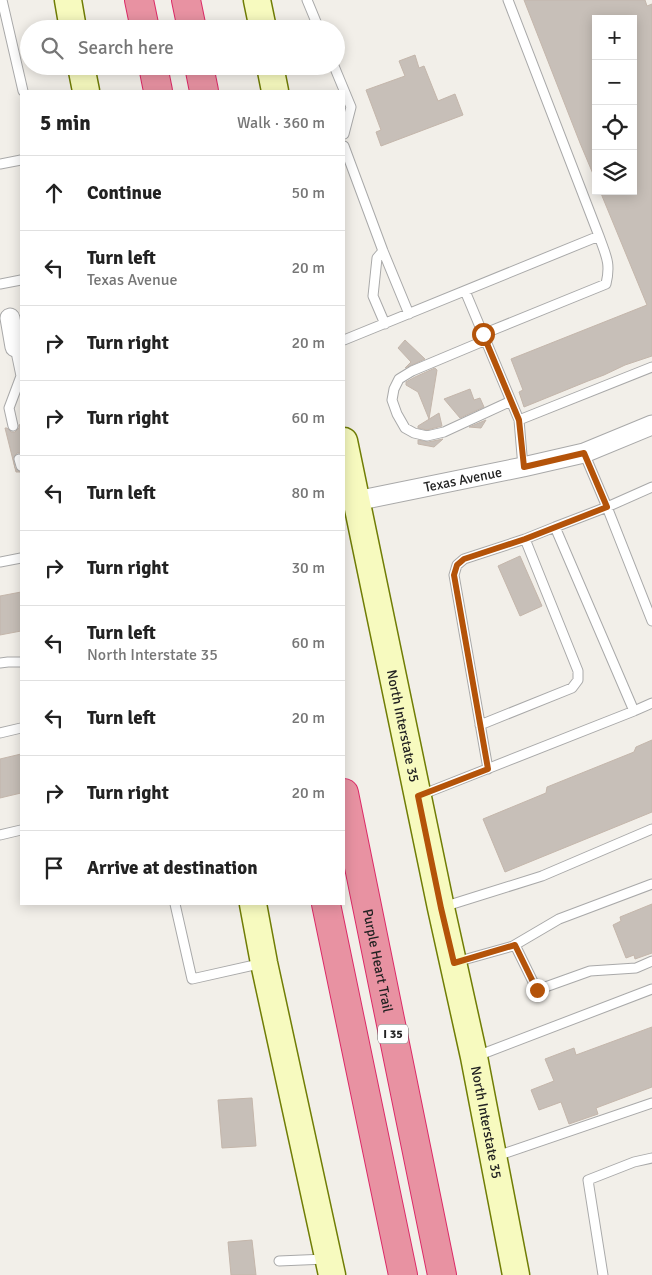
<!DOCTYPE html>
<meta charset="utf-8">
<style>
body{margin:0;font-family:Signika,sans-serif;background:#f6f6f6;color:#222}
.controls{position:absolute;right:15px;top:15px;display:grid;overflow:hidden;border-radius:0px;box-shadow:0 2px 12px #0003}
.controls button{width:45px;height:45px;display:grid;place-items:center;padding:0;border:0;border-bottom:1px solid #e0e0e0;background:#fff;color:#222;font:25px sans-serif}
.stop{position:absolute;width:15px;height:15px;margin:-11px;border:4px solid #b45309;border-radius:50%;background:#fff}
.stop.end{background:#b45309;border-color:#fff;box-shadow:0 1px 5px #0008}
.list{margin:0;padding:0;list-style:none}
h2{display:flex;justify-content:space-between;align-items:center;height:65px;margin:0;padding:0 20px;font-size:21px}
h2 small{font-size:16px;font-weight:400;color:#767676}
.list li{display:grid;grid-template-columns:32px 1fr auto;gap:15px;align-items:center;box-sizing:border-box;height:75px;padding:0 20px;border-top:1px solid #e0e0e0}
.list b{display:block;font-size:19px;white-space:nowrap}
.list p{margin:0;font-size:16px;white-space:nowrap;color:#767676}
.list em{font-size:16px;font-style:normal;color:#767676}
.icon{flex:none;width:28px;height:28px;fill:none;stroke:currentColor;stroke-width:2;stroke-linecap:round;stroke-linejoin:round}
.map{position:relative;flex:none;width:652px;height:1275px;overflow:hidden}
.search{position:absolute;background:#fff;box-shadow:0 2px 12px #0003;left:20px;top:20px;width:325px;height:55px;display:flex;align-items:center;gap:12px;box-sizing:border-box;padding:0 18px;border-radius:28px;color:#767676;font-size:19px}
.panel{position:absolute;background:#fff;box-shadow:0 2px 12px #0003;left:20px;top:90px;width:325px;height:815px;border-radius:0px}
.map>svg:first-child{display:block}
.building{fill:#c7bfb8;stroke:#c4b6ab}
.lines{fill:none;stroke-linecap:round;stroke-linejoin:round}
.service-casing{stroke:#a9a9a9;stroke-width:11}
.minor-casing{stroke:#a9a9a9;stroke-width:21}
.secondary-casing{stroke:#707d05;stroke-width:29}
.motorway-casing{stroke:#dc2a67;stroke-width:30}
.service{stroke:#fff;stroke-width:9}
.minor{stroke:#fff;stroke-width:19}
.secondary{stroke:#f7fabf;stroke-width:26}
.motorway{stroke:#e892a2;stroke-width:28}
.route{stroke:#b45309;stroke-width:6}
.labels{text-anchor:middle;stroke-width:4;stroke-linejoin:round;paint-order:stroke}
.shield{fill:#fff;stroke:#646464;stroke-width:1}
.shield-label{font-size:12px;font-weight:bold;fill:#222}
.street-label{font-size:14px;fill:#222;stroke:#fff}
</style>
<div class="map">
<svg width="652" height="1275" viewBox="0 0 652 1275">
<rect width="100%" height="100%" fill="#f2efe9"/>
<path class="building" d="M524,0H645L647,6L652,4V356L625,365L604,375L588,381L524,407L519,392L523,390L511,359L647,305L600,191H633V19H596V181L580,143Z
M415,55L419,68L424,66L438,101L455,94L463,115L381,146L376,132L381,130L366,90L405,76L399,61Z
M405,340L425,359L405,368L411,362L398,348Z
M435,368L437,370L429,419L418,392L406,385V382L415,377Z
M470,389L474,400L480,398L484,407L460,418L444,399Z
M439,413L442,426L427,430L418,428V426Z
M486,420L481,428L469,427Z
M21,424V453H17L13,458L15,468L20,472H16L5,428H7L11,432H15L19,428V425Z
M443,439L434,447L418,444V440L428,442Z
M520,556L542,606L520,616L498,566Z
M21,592V631L0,635V596Z
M652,740V812L505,872L483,819L546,793L547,787L634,752L636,747Z
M21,754V793L0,798V759Z
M652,904V953L635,959L634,955L626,958L613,925L621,921L620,917Z
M652,1027V1087L596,1108L598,1114L569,1124L561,1102L539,1110L531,1090L554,1081L545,1059L574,1048L576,1055Z
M252,1098L256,1146L222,1148L218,1100Z
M252,1240L256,1275H231L228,1242Z"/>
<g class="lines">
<defs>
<path id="service" d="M2,0L23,91
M307,0L319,29
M334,66L351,107L344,134
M344,146L383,251L409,314
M0,164L21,160
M383,251L377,258L373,296L385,324
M0,284L21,280
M465,291L519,420L652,367
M483,334L606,284C611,263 606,256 599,236
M344,340L599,236L508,0
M486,340L412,371L399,379L394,389L392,400L397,414L405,428L414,433L427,436L444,432L511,401
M15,347L21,376
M519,420L523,467
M13,426L9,408L21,376
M19,459L21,466
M652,487L607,507L652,621
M0,562L21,558
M0,663L8,662H21
M634,711L652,703
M480,725L572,688L578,680V671L525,539
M0,733L21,728
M488,769L454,575L457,565L464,559L525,539L555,527
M421,795L634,711L555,527L607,507L584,453
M0,835L21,830
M175,904L192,979L263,963
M443,907L542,876L652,829
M515,945L537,990L590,971L636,968L652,961
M456,962L513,946L559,919L652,884
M477,1056L652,989
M494,1157L652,1103
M279,1261L326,1259
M603,1275L588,1180L634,1162L652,1158"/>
<g id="minor">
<path d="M10,318L15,347"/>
<path id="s1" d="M356,501L523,467L584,453L652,425"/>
</g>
<g id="secondary">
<path d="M68,0L73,29"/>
<path d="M257,0L263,29"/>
<path d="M81,66L86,91"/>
<path d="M270,66L275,91"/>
<path id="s2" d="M344,441L441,908L474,1057L516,1275"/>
<path d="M253,904L264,963L332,1275"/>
</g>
<g id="motorway">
<path d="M139,0L145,29"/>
<path d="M186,0L192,29"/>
<path d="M153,66L158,91"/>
<path d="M199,66L204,91"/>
<path id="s3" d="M344,793L442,1275"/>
<path d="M326,904L403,1275"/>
</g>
</defs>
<use href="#service" class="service-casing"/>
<use href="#minor" class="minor-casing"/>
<use href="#secondary" class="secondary-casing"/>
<use href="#motorway" class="motorway-casing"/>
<use href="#service" class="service"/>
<use href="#minor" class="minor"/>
<use href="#secondary" class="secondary"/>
<use href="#motorway" class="motorway"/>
</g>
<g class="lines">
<path class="route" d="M483,334L519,420L524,467L584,453L607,507L525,539L464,559L457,565L454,575L488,769L418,796L441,908L454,963L515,945L537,990"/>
</g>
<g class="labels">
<rect class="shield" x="378" y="1024.5" width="30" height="19" rx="4"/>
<g class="shield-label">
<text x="393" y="1038">I 35</text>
</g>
<g class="street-label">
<text dy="5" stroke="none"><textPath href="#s1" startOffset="109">Texas Avenue</textPath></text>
<text dy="5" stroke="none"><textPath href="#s2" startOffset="291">North Interstate 35</textPath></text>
<text dy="5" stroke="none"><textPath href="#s3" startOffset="171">Purple Heart Trail</textPath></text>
<text dy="5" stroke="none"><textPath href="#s2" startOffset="696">North Interstate 35</textPath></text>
</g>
</g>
</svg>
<div class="controls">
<button>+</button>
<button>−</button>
<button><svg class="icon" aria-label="locate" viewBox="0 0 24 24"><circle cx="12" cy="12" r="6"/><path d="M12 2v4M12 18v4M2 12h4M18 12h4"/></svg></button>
<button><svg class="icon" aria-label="layers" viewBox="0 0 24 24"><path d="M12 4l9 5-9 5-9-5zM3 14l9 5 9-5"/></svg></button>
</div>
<div class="stop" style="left:483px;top:334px"></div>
<div class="stop end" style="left:537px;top:990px"></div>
<div class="search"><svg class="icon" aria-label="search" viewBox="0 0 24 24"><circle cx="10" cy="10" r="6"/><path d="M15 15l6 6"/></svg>Search here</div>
<section class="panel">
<h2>5 min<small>Walk · 360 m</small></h2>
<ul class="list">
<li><svg class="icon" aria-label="ahead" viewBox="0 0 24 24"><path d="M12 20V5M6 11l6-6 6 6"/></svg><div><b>Continue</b></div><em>50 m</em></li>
<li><svg class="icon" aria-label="left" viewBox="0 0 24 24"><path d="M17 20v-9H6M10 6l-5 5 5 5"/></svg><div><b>Turn left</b><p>Texas Avenue</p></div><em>20 m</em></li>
<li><svg class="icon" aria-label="right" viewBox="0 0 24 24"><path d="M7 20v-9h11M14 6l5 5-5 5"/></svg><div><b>Turn right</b></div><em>20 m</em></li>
<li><svg class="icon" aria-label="right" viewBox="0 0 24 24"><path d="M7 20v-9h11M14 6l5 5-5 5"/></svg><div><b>Turn right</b></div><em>60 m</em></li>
<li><svg class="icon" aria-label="left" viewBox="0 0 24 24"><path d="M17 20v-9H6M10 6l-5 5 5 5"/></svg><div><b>Turn left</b></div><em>80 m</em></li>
<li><svg class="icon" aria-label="right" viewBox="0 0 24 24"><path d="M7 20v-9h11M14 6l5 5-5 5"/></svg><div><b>Turn right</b></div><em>30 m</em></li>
<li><svg class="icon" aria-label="left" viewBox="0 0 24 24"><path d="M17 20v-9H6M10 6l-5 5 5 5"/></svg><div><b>Turn left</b><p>North Interstate 35</p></div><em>60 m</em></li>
<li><svg class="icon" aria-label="left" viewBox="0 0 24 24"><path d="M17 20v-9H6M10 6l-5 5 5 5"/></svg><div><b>Turn left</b></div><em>20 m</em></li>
<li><svg class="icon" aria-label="right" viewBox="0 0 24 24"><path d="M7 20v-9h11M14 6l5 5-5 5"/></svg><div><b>Turn right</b></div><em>20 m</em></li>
<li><svg class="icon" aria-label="arrive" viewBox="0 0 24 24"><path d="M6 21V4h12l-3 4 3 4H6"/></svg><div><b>Arrive at destination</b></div></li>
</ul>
</section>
</div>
